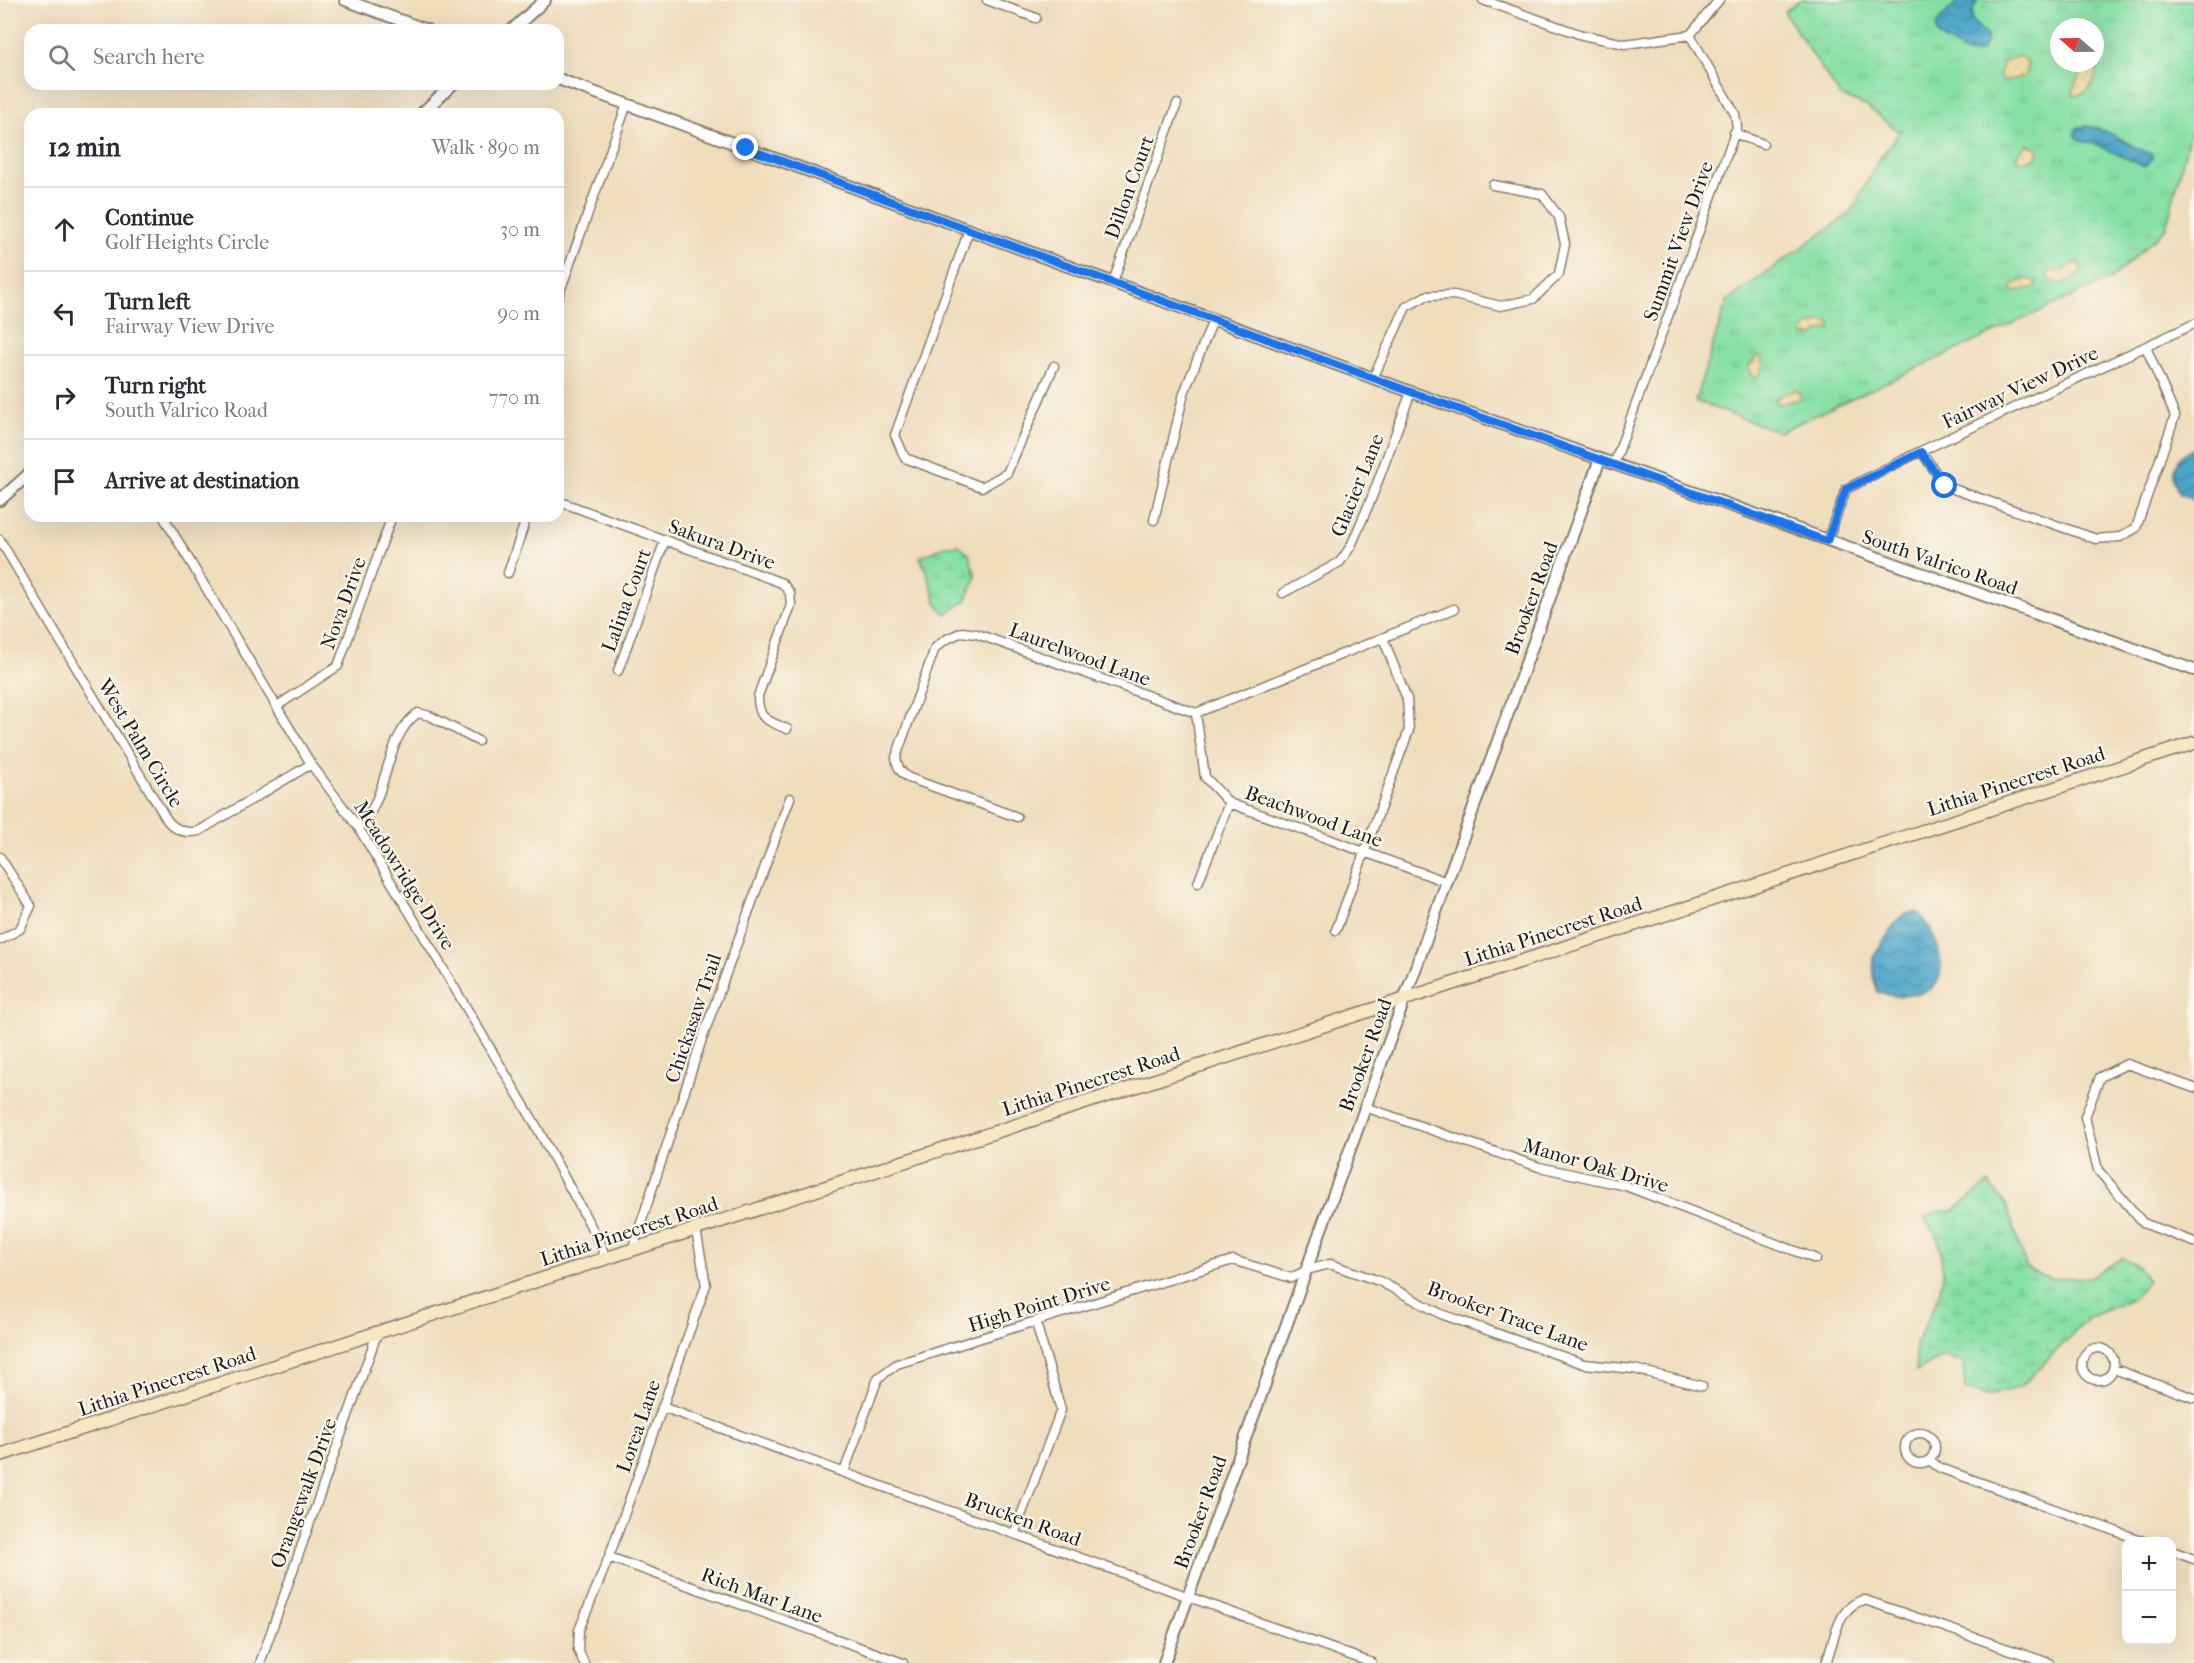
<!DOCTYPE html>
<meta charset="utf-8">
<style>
body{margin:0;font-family:"IM FELL French Canon",serif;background:#f7f7f7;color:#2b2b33}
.controls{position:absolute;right:18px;bottom:18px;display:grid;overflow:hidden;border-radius:12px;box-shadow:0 6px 24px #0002}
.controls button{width:54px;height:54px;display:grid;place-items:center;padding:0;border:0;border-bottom:2px solid #e1e1e2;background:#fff;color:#2b2b33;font:30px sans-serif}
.compass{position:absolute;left:2050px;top:18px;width:54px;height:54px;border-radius:50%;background:#fff;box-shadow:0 6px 24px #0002;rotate:290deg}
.stop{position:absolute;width:18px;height:18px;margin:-14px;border:4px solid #1a73e8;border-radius:50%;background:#fff}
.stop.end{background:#1a73e8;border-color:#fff;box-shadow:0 2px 6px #0008}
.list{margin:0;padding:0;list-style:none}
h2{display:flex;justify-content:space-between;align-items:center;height:78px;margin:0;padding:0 24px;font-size:26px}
h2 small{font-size:20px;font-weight:400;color:#7c7c81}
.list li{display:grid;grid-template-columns:39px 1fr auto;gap:18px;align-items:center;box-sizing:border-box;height:84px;padding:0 24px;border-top:2px solid #e1e1e2}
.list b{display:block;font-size:22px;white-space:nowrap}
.list p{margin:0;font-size:20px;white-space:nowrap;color:#7c7c81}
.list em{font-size:20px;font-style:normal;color:#7c7c81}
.icon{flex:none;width:33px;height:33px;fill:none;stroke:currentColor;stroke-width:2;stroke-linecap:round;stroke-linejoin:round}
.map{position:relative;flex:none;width:2194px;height:1663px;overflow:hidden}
.search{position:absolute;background:#fff;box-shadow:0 6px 24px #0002;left:24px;top:24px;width:540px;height:66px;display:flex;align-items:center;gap:15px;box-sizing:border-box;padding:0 21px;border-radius:18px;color:#7c7c81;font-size:22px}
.panel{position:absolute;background:#fff;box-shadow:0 6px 24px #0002;left:24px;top:108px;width:540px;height:414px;border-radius:18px}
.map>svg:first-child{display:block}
.grass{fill:url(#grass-tufts);stroke:#517e61;stroke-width:1.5;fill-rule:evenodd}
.wetland{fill:url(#wetland-marsh);stroke:#517e61;stroke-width:1.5}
.sand{fill:url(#sand-dots);stroke:#857b5d;stroke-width:1.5}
.water{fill:url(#water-waves);stroke:#346072;stroke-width:1.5}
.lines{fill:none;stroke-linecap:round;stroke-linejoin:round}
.minor-casing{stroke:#867c6c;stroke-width:11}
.tertiary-casing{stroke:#867c6c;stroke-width:14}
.secondary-casing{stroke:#867c6c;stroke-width:15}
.minor{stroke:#fff;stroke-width:8}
.tertiary{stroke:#fff;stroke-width:10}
.secondary{stroke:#f7e8c3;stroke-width:12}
.route{stroke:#1a73e8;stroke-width:8}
.labels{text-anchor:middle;stroke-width:4.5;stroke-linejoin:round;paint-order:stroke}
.street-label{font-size:20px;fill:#1c1c1c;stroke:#fbf7ec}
</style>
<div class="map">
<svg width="2194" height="1663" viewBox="0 0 2194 1663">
<defs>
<pattern id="grass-tufts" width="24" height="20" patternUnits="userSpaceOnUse" patternTransform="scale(1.5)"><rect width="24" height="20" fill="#86e0a6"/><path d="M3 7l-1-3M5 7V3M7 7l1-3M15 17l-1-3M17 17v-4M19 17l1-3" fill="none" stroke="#73c08e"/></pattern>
<pattern id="wetland-marsh" width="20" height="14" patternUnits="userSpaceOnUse" patternTransform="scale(1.5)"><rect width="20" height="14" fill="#86e0a6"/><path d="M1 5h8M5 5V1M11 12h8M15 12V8" fill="none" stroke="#73c08e"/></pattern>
<pattern id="sand-dots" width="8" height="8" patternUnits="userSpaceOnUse" patternTransform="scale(1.5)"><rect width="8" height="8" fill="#eeda9e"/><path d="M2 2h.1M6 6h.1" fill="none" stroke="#ccba88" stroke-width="1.8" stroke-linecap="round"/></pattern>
<pattern id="water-waves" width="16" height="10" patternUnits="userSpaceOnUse" patternTransform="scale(1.5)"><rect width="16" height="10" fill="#4ba5c8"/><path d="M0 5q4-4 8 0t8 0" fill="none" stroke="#3e86a2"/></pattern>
</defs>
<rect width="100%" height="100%" fill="#fbf7ec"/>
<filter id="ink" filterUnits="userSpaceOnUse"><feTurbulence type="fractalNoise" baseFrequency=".0167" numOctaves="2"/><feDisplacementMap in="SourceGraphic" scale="12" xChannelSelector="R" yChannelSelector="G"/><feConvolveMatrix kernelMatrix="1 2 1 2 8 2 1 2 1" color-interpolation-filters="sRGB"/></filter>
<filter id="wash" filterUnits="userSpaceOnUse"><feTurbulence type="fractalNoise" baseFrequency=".008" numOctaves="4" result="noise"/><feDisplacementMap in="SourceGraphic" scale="24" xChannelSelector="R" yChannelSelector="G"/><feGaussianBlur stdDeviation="1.35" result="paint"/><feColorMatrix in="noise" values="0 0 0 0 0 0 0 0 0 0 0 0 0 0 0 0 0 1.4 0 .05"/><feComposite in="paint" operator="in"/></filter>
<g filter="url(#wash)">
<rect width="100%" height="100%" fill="#efddbc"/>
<path class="grass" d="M1800,0H2194V117L2166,228L2112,278L1779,432L1695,401L1727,301L1850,213L1879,160L1901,130H1897L1866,106L1840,96L1784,12ZM2059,27H2095V63H2059Z"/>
<path class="wetland" d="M959,545L969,554L976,577L966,601L946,614L936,602L929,578L920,557L946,546Z
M1988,1183L2006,1204L2027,1269L2051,1279L2090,1277L2122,1258L2138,1266L2148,1281L2135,1297L2089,1318L2020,1387L1988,1396L1965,1390L1963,1363L1943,1356L1916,1372V1345L1939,1295L1943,1273L1939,1240L1924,1218L1938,1211H1953Z"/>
<path class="sand" d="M2020,56L2028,65L2024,77L2006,80L2000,78V71L2004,61Z
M2088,63L2095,62L2097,64C2097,77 2090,97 2074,95L2073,93L2075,84Z
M2028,144L2037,148L2039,154C2035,162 2026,160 2019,161L2016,156Z
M2074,263L2080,264L2082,270C2074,280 2058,291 2047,277L2050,271L2065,270Z
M2027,279L2037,281V287L2013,292L2012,290V285Z
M1823,321L1829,322L1831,329L1820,331L1814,336H1804L1803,331L1805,327Z
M1757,356L1762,357L1764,364L1761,373L1755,378L1750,374L1749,366Z
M1795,390L1800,392V399L1780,404L1775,402L1778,396Z"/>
<path class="water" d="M1959,0H1978C1975,5 1971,12 1972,18C1974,29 1992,31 1986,44C1978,60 1965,53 1955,46C1945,40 1933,38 1937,23C1938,20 1955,5 1959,0Z
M2087,126C2104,129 2119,137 2133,146C2139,150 2146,151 2152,154V159L2148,164L2143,166L2095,144L2082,141L2075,136V131L2078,127Z
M2194,449V500C2190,498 2184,497 2181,494C2166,479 2175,453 2194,449Z
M1916,912C1933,922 1949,967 1936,984C1930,992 1919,994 1910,995C1900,997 1887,996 1878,992L1873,977L1874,956L1897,920L1905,913Z"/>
</g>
<g filter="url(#ink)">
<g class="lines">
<defs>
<path id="minor" d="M987,0L1036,18
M1483,0L1582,35L1625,44L1690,35L1719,0
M1734,133L1763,144
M969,230L895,435L905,458L982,487L1007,473L1054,366
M1113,282L1177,104
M558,297L627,104
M1373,378L1406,307L1426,296L1454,295L1501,306L1533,299L1559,274L1565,244L1559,217L1542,194L1493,185
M1921,451L1945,486L2096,539L2120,537L2136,528L2175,416L2146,347
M1614,464L1737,127L1735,114L1690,35
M558,501L782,583L790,593L791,605L758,696C758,720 767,720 787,729
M163,516L311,764L358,827L419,928L534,1122L600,1243L606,1259
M1154,520L1184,393L1213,320
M0,540L167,820C175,830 186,834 199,831L311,764
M1827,541L1846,489L1921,451L2194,324
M508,573L527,516
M1283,593L1340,562L1351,546L1372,497L1411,392
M618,671L665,540
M277,706L338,666L392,516
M1196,713L1205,777L1229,803L1447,882
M1017,817L909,778C900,772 897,767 896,757L935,648L945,640L962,632L977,634L1196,713L1454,609
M358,827C390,800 383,737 418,713L430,716L478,741
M0,857L31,906L20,929L0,940
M1198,883L1229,803
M1336,930L1409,730L1407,699L1383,638
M2194,1088L2127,1064L2100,1077L2085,1117L2098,1170L2143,1223L2194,1242
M1365,1107L1539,1167L1626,1186L1816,1259
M632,1250L701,1042L790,798
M2082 1364a16 16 0 1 1 32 0a16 16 0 1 1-32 0Z
M2114,1369L2194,1398
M662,1407L1372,1663
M1905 1448a15 15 0 1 1 30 0a15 15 0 1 1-30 0Z
M1929,1460L1940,1468L2146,1542
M844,1472L878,1378L897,1364L1233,1260L1291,1278L1307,1270L1330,1264L1379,1281L1441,1314L1584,1364L1634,1369L1702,1386
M1014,1534L1061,1410L1036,1323
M2172,1551L2194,1559
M609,1557L903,1663
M260,1663L377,1334
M584,1663L578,1650L579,1630L609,1557L706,1285L696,1230
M1826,1663C1834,1641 1838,1604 1865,1600L2049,1663"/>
<path id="tertiary" d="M345,0L427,30
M512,30L545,0
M558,79L1411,392L2194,670
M421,114L453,84
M0,500L30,473
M1164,1663L1600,459"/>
<path id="secondary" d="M0,1455L2194,743"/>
</defs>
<use href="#minor" class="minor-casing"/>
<use href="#tertiary" class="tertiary-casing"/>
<use href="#secondary" class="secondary-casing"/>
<use href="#minor" class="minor"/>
<use href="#tertiary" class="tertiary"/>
<use href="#secondary" class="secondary"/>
</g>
</g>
<g class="lines" filter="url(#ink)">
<path class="route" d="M746,148L1411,392L1827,541L1846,489L1921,452L1945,486"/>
</g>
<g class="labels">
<g class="street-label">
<text transform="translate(1129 187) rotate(-70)" y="7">Dillon Court</text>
<text transform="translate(1678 241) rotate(-70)" y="7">Summit View Drive</text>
<text transform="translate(2020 387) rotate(-25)" y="7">Fairway View Drive</text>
<text transform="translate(1357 485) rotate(-68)" y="7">Glacier Lane</text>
<text transform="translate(722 544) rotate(20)" y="7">Sakura Drive</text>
<text transform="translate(1940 562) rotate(19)" y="7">South Valrico Road</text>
<text transform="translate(1531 598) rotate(-70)" y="7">Brooker Road</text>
<text transform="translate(626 600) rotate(-70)" y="7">Lalina Court</text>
<text transform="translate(343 603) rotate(-70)" y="7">Nova Drive</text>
<text transform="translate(1080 654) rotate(20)" y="7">Laurelwood Lane</text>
<text transform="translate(141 743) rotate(59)" y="7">West Palm Circle</text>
<text transform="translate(2016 781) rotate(-18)" y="7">Lithia Pinecrest Road</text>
<text transform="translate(1314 816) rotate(20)" y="7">Beachwood Lane</text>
<text transform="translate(405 875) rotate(58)" y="7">Meadowridge Drive</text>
<text transform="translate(1553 931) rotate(-18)" y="7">Lithia Pinecrest Road</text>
<text transform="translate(693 1018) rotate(-71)" y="7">Chickasaw Trail</text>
<text transform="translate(1365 1055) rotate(-70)" y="7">Brooker Road</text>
<text transform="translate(1091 1081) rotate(-18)" y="7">Lithia Pinecrest Road</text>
<text transform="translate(1596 1165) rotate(16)" y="7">Manor Oak Drive</text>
<text transform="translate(629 1231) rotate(-18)" y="7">Lithia Pinecrest Road</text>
<text transform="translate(1039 1304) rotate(-17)" y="7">High Point Drive</text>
<text transform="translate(1508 1316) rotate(20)" y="7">Brooker Trace Lane</text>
<text transform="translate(167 1381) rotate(-18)" y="7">Lithia Pinecrest Road</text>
<text transform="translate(638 1426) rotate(-71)" y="7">Lorea Lane</text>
<text transform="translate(303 1493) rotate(-70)" y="7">Orangewalk Drive</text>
<text transform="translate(1200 1512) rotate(-70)" y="7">Brooker Road</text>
<text transform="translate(1023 1519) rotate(20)" y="7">Brucken Road</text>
<text transform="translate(762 1595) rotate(20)" y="7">Rich Mar Lane</text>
</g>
</g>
</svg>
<div class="controls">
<button>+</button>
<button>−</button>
</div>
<svg class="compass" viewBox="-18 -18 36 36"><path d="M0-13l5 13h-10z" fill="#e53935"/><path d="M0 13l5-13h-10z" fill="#7c7c81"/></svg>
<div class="stop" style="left:1945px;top:486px"></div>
<div class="stop end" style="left:746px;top:148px"></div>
<div class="search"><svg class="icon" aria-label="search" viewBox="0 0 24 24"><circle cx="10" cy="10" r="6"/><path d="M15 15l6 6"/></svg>Search here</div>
<section class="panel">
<h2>12 min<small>Walk · 890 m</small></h2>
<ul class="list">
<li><svg class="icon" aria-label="ahead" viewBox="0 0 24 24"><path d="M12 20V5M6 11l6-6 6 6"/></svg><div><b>Continue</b><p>Golf Heights Circle</p></div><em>30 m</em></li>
<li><svg class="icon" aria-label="left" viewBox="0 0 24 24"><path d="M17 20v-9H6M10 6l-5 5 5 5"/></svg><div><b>Turn left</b><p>Fairway View Drive</p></div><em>90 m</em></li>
<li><svg class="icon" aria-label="right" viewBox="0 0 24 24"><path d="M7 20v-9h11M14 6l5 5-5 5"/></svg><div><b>Turn right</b><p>South Valrico Road</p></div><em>770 m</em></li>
<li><svg class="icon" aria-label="arrive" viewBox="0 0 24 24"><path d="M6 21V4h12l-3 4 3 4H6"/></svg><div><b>Arrive at destination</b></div></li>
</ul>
</section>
</div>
